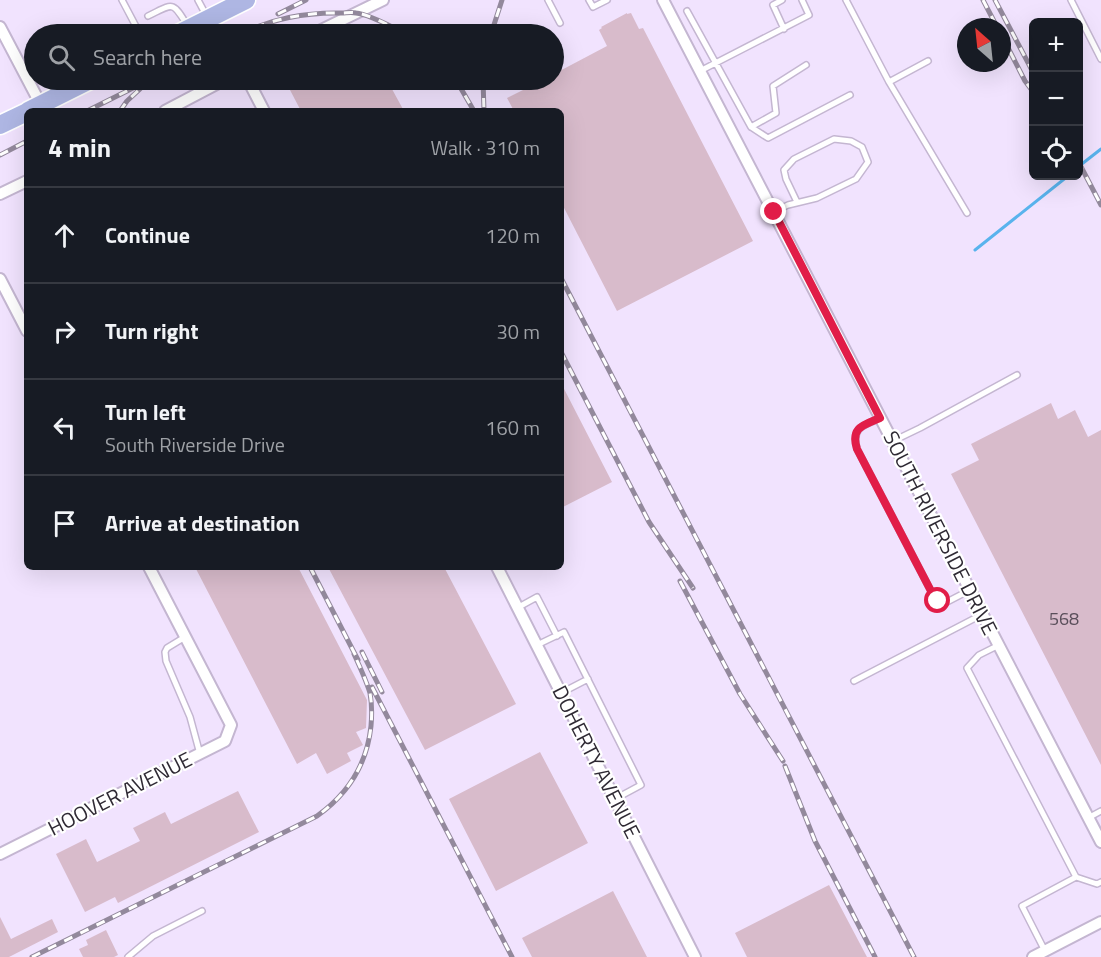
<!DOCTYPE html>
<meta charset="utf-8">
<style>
body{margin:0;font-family:"Titillium Web",sans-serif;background:#242831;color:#f1f3f6}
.controls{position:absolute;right:18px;top:18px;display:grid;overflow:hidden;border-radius:9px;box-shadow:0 6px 24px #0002}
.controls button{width:54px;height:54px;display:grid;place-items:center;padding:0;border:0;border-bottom:2px solid #363941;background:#171b24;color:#f1f3f6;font:30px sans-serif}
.compass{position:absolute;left:957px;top:18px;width:54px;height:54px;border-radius:50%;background:#171b24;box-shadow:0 6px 24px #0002;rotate:333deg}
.stop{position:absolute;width:18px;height:18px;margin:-14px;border:4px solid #e11d48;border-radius:50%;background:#fff}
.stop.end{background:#e11d48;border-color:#fff;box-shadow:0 2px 6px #0008}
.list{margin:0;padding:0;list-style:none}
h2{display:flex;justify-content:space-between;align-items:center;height:78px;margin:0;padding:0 24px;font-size:26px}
h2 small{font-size:20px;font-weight:400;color:#9ea1a6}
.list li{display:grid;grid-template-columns:39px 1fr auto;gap:18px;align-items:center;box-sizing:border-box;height:96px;padding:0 24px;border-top:2px solid #363941}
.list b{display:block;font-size:22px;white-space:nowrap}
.list p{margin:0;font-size:20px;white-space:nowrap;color:#9ea1a6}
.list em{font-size:20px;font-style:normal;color:#9ea1a6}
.icon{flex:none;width:33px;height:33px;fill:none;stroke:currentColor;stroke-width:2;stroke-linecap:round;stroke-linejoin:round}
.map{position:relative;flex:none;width:1101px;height:957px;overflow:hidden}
.search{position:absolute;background:#171b24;box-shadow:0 6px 24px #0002;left:24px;top:24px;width:540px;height:66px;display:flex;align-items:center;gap:15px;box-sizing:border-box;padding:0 21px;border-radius:33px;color:#9ea1a6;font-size:22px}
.panel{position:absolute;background:#171b24;box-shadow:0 6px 24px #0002;left:24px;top:108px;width:540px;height:462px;border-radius:9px}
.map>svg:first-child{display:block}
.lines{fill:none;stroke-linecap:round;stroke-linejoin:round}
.stream{stroke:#59b3ed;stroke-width:3}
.building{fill:#d8bbcb}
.lane-casing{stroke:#c4b6d1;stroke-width:8}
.street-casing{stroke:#c4b6d1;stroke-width:14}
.primary-casing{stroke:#fff;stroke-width:21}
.lane{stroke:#fff;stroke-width:5}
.street{stroke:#fff;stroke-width:10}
.primary{stroke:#aeb6e3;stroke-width:18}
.rail-casing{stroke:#93899c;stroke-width:5}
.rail{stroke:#fff;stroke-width:3;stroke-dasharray:9;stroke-linecap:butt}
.route{stroke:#e11d48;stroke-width:8}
.labels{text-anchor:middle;stroke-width:4.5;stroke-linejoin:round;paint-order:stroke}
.number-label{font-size:18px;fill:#594e5a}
.street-label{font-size:21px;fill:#2f2a34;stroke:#fff}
</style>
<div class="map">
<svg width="1101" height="957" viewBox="0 0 1101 957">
<rect width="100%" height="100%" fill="#f1e3fe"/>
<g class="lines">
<path class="stream" d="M1078,167L1101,149
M975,250L1068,176"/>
</g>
<path class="building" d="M627,13V14L631,13L639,29L643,28L753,241L617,311L561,202V111H514L507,98L543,80H554V74L607,46L599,30L602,28L601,27Z
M310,80H387L404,111H301L290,90Z
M561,383L612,482L561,508Z
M1051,403L1058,419L1075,410L1088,437L1101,430V765L951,474L979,460L971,444Z
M195,567H298L367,700L366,728L356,732L363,745L347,753L351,761L327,774L316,753L297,764Z
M328,567H444L516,704L425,750Z
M540,752L588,843L496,891L449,799Z
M238,791L259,832L118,903L115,897L85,912L56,854L86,839L97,862L140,841L133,828L165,812L171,824Z
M829,885L867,957H747L735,933Z
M613,891L647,957H532L522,938Z
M0,917L11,939L52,919L58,932L9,957H0Z
M106,930L118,955L114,957H83L79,949L88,945L86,940Z"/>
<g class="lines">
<defs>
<path id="lane" d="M122,0L140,34
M198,0L206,15
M548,0L560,23
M589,0L593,7L607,0
M782,0L773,5L784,29
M846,0L889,82L967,213
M1071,0L1101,59
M687,11L751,127L768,138L850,95
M148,16C173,4 172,0 187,25
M700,71L809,15L802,0
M23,72L34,67
M889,82L928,61
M751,127L776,113L773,86L806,65
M773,212L788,205L817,198L856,179L868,162L862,147L851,141L834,139L794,159L784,170L786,179L797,202
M881,418C864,425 851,427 857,449L931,591L938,601L945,603L970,590
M893,441L920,428L1017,375
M517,608L537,597L557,636
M185,637L167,648L165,652L166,661L190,717L200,754
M537,645L564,632L641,785L615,799
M999,645L979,655L967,668L1076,877L1022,906L1045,951
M854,681L983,614
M561,693L588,679
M1088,818L1101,811
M1076,877L1097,884L1101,882
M128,957L153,936L202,911"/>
<path id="street" d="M663,0L1101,842
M0,27L41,105
M313,34L383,0
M248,80L264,111
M165,111L224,80
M0,194L27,181
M0,279L27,331
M497,567L695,957
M0,854L225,741L231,725L149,567
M1033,957L1101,922"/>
<path id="primary" d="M178,34L246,0
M28,111L90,80
M0,125L27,112"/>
</defs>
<use href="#lane" class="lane-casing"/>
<use href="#street" class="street-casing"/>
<use href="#primary" class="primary-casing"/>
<use href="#lane" class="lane"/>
<use href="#street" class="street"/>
<use href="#primary" class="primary"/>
<defs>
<path id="rail" d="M983,0L997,27
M995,0L1034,74
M278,14L306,0
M239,34C273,19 304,12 342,13C346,13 351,12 356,13C369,14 394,28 406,34
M491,34L502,0
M1002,36L1025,81L1034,93
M456,80L474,111
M483,80L484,111
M87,111L149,80
M120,111L127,101L140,89
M0,155L27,141
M1078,161L1101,205
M561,278L914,957
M561,352L649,522L693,588
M310,567L358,660
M680,581L740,694L783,761
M362,652L382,692
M372,687L512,957
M785,766L815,841L875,957
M32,957L317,816C348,794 367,764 371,726C372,715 372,704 370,693C366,680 360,667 354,654"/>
</defs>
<use href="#rail" class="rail-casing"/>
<use href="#rail" class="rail"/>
</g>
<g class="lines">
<path class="route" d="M774,212L880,418C864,425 850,427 857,449L931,591L938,601"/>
</g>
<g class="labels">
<g class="number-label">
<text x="1064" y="625">568</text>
</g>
<g class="street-label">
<text transform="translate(940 533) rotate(63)" y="7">SOUTH RIVERSIDE DRIVE</text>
<text transform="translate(596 762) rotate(63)" y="7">DOHERTY AVENUE</text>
<text transform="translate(120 794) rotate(-27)" y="7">HOOVER AVENUE</text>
</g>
</g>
</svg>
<div class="controls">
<button>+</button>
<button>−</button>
<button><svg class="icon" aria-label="locate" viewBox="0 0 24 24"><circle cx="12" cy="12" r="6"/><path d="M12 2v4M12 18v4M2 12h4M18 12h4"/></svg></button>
</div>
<svg class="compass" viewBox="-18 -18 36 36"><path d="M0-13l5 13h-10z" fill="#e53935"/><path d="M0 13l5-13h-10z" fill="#9ea1a6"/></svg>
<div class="stop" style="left:938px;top:601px"></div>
<div class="stop end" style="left:774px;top:212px"></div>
<div class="search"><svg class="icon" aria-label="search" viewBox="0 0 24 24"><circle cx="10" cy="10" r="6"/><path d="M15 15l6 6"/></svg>Search here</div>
<section class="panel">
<h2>4 min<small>Walk · 310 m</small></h2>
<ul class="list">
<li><svg class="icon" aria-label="ahead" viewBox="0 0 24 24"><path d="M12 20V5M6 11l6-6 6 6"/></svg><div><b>Continue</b></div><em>120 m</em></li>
<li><svg class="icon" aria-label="right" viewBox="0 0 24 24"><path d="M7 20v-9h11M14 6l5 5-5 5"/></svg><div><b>Turn right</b></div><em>30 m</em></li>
<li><svg class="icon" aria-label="left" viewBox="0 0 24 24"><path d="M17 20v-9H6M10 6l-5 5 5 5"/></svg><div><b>Turn left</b><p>South Riverside Drive</p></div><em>160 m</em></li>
<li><svg class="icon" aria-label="arrive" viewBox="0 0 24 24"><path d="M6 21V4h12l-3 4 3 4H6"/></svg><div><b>Arrive at destination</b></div></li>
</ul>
</section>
</div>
